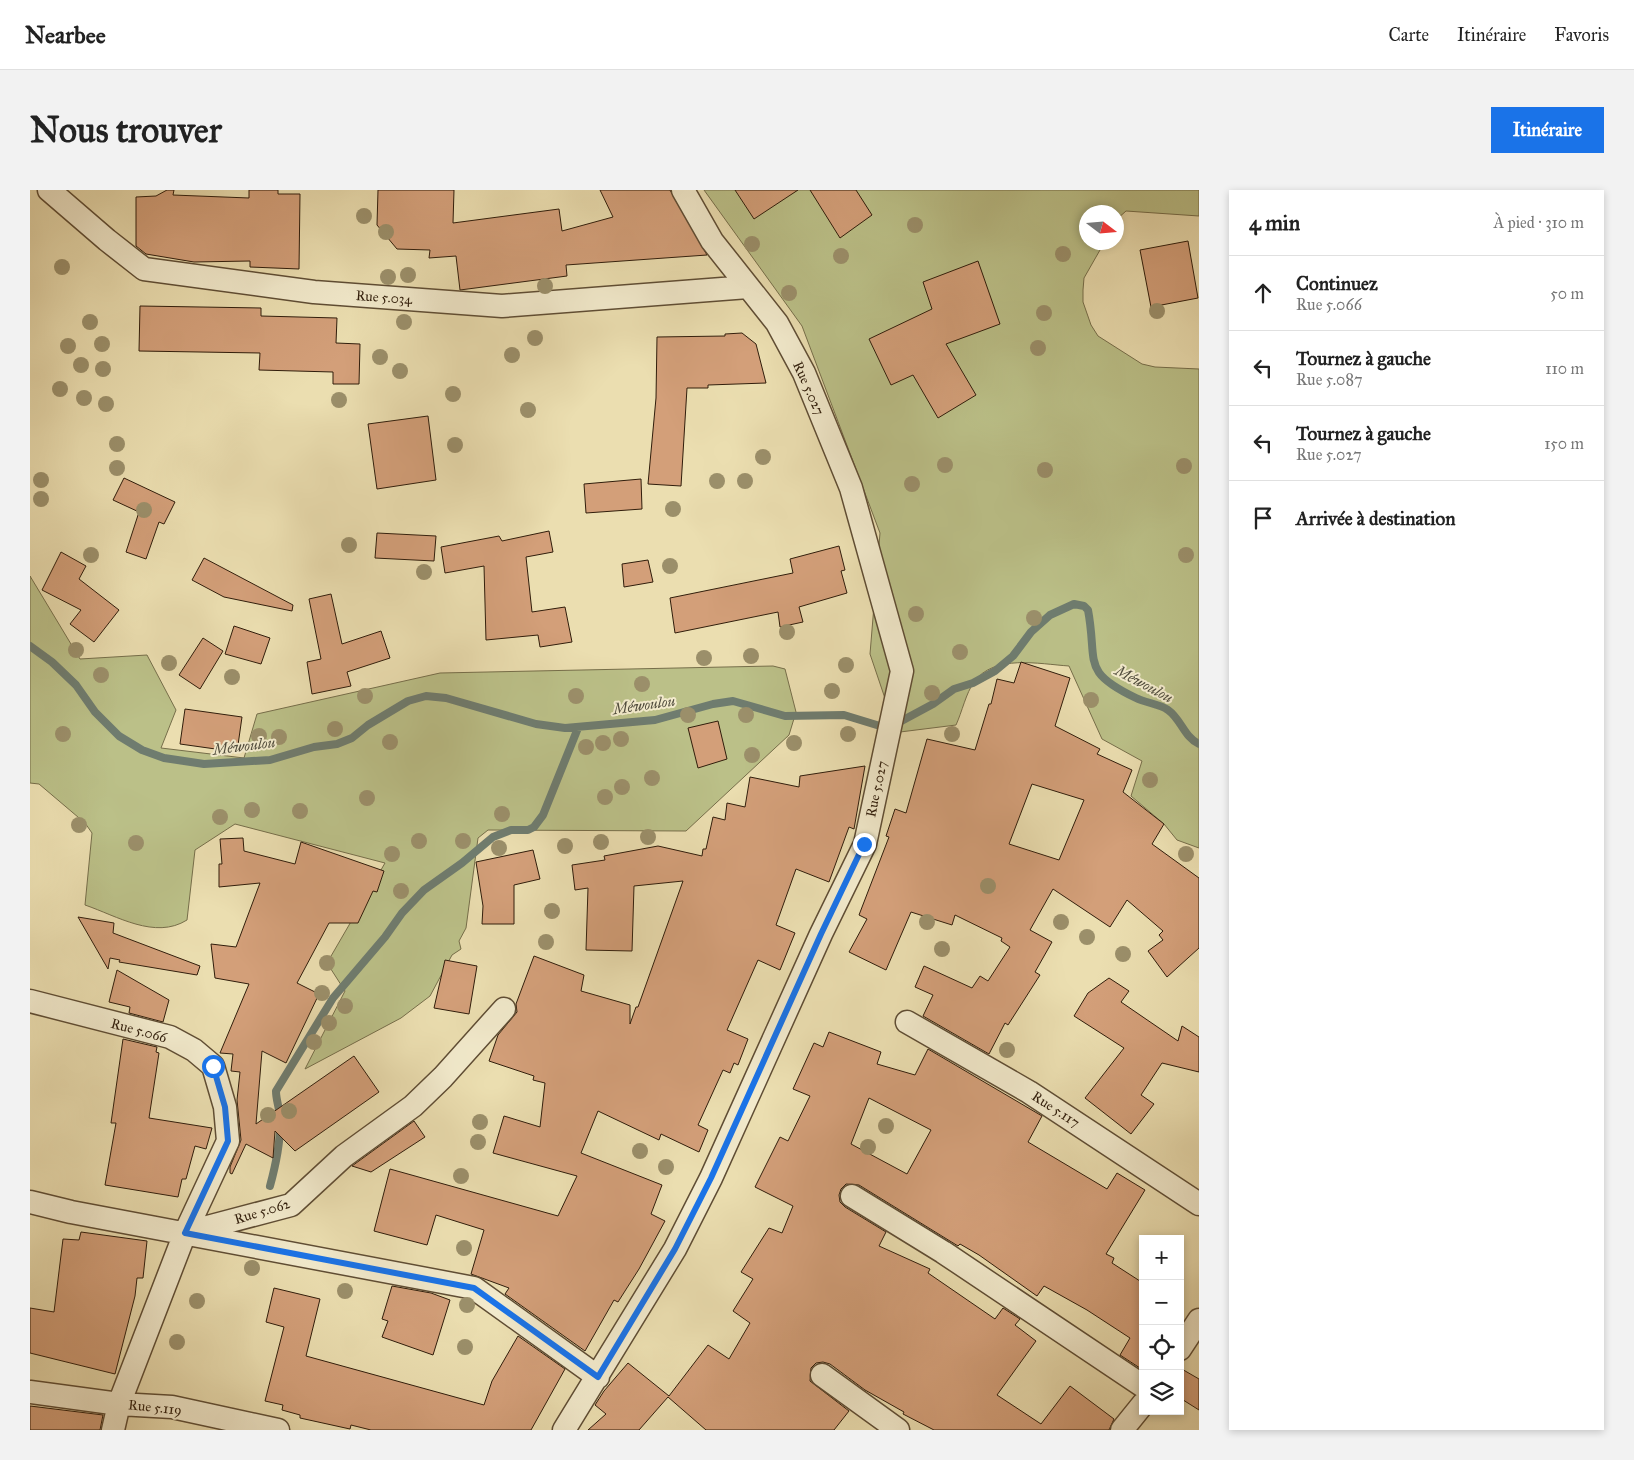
<!DOCTYPE html>
<html lang="fr">
<meta charset="utf-8">
<style>
body{margin:0;font-family:"IM FELL Great Primer",serif;background:#f2f2f2;color:#222}
.controls{position:absolute;right:15px;bottom:15px;display:grid;overflow:hidden;border-radius:0px;box-shadow:0 2px 8px #0003}
.controls button{width:45px;height:45px;display:grid;place-items:center;padding:0;border:0;border-bottom:1px solid #e0e0e0;background:#fff;color:#222;font:25px sans-serif}
.compass{position:absolute;left:1049px;top:15px;width:45px;height:45px;border-radius:50%;background:#fff;box-shadow:0 2px 8px #0003;rotate:106deg}
.stop{position:absolute;width:15px;height:15px;margin:-11px;border:4px solid #1a73e8;border-radius:50%;background:#fff}
.stop.end{background:#1a73e8;border-color:#fff;box-shadow:0 1px 5px #0008}
.list{margin:0;padding:0;list-style:none}
h2{display:flex;justify-content:space-between;align-items:center;height:65px;margin:0;padding:0 20px;font-size:21px}
h2 small{font-size:16px;font-weight:400;color:#767676}
.list li{display:grid;grid-template-columns:32px 1fr auto;gap:15px;align-items:center;box-sizing:border-box;height:75px;padding:0 20px;border-top:1px solid #e0e0e0}
.list b{display:block;font-size:19px;white-space:nowrap}
.list p{margin:0;font-size:16px;white-space:nowrap;color:#767676}
.list em{font-size:16px;font-style:normal;color:#767676}
.icon{flex:none;width:28px;height:28px;fill:none;stroke:currentColor;stroke-width:2;stroke-linecap:round;stroke-linejoin:round}
.map{position:relative;flex:none;width:1169px;height:1240px;overflow:hidden;border-radius:0px}
header{display:flex;align-items:center;gap:30px;box-sizing:border-box;height:70px;padding:0 25px;background:#fff;border-bottom:1px solid #e0e0e0}
header strong{font-size:24px}
nav{display:flex;gap:28px;margin-inline-start:auto;font-size:18px}
.intro{display:flex;align-items:center;justify-content:space-between;box-sizing:border-box;height:120px;padding:0 30px}
h1{margin:0;font-size:35px}
.button{padding:12px 22px;border-radius:0px;background:#1a73e8;color:#fff;font-size:18px;font-weight:700}
main{display:flex;gap:30px;padding:0 30px}
aside{flex:1;background:#fff;border-radius:0px;box-shadow:0 2px 8px #0003}
.map>svg:first-child{display:block}
.green{fill:#bbc088;stroke:#766e4a}
.lines{fill:none;stroke-linecap:round;stroke-linejoin:round}
.stream{stroke:#6f7c6f;stroke-width:8}
.building{fill:#d39f79;stroke:#301d0b;fill-rule:evenodd}
.minor-casing{stroke:#5f4d34;stroke-width:25}
.minor{stroke:#f2eacc;stroke-width:22}
.tree{fill:#9b8f6a}
.route{stroke:#1a73e8;stroke-width:6}
.labels{text-anchor:middle;stroke-width:4;stroke-linejoin:round;paint-order:stroke}
.street-label{font-size:14px;fill:#301d0b;stroke:#f2eacc}
.water-label{font-size:15px;font-style:italic;fill:#504c3d;stroke:#f2eacc}
</style>
<header>
<strong>Nearbee</strong>
<nav><a>Carte</a><a>Itinéraire</a><a>Favoris</a></nav>
</header>
<div class="intro"><h1>Nous trouver</h1><a class="button">Itinéraire</a></div>
<main>
<div class="map">
<svg width="1169" height="1240" viewBox="0 0 1169 1240">
<rect width="100%" height="100%" fill="#ebdeb0"/>
<filter id="stains"><feTurbulence type="fractalNoise" baseFrequency=".004" numOctaves="4"/><feColorMatrix values="0 0 0 0 .2 0 0 0 0 .09 0 0 0 0 .02 0 0 0 .5 -.17"/></filter>
<radialGradient id="worn" r=".72"><stop offset=".6" stop-color="#630" stop-opacity="0"/><stop offset="1" stop-color="#630" stop-opacity=".3"/></radialGradient>
<path class="green" d="M674,0H1169V26L1096,21L1087,29L1086,22H1056V52L1074,53L1054,88L1053,100V112L1061,135L1068,146L1112,174L1125,177L1169,179V658L1147,650L1134,634L1101,606L1112,571L1072,549L1039,476C1009,474 964,464 944,492C936,503 932,522 926,535L870,542L864,535L840,464L850,343L772,136Z
M0,386L50,469L117,465L146,520L131,558L214,568L227,524L410,483L743,476L755,479L766,522L759,545L656,641L458,640L448,648L436,738L429,751L431,759L422,765L400,806L371,828L275,879L315,801L297,773L355,673L205,634L165,660L157,730C125,750 87,726 55,715L62,643L55,633L9,594L0,593Z"/>
<g class="lines">
<path class="stream" d="M0,456L22,472L46,495L65,522L89,546L112,560L134,568L174,574L240,570L284,557L307,554L322,548L338,535L378,511L396,506L416,508L506,534L535,538L625,530L683,514L703,511L755,526L814,525L850,536L864,535L903,514L924,499L943,493L965,481L983,466L1001,442L1020,425L1044,414L1054,416L1058,420C1068,473 1050,481 1106,508C1116,513 1130,514 1138,520C1151,529 1154,547 1169,554
M240,996C246,974 251,952 250,929C250,919 246,911 246,901L303,808L355,747L372,723L394,700L432,673L463,647L481,640H498L504,637L513,625L548,538"/>
</g>
<path class="building" d="M137,0H144L143,5L219,8V0H248V4H270L269,79L220,77V71L164,72L116,64L106,56V7L126,6Z
M348,0H424L423,33L529,19L532,41L583,27L570,0H640L677,65L536,75L537,86L430,100L426,66L399,68L400,60L367,59L347,35Z
M705,0H768L724,29Z
M780,0H826L842,25L810,48Z
M1158,51L1168,108L1121,117L1110,60Z
M948,71L970,134L916,154L946,205L908,228L883,185L861,195L839,149L902,119L893,92Z
M110,116L231,118V126L307,128L306,153L330,154L329,194H303V182L229,180L230,163L109,161Z
M712,143L726,154L736,193L678,195V198H657L651,296L618,294L626,208L627,147L695,146V144Z
M398,226L406,290L347,299L338,234Z
M94,288L145,312L134,334L129,332L116,369L96,362L109,322L83,310Z
M611,289L612,319L556,323L554,294Z
M519,341L523,362L496,367L502,422L535,417L542,452L510,457L508,445L456,450L454,376L415,383L411,357L469,346L472,351Z
M347,343L406,346L404,371L345,368Z
M809,356L815,380L811,381L817,403L769,417L773,432L750,437L748,422L645,443L640,408L763,383L760,369Z
M31,362L56,376L49,389L89,420L64,452L40,434L51,420L12,400Z
M174,368L263,415L262,421L194,407L162,390Z
M618,370L623,392L594,397L592,374Z
M301,404L312,454L351,441L360,468L317,482L321,496L282,504L277,472L291,469L279,409Z
M204,436L240,448L231,474L195,464Z
M173,448L193,461L170,499L149,485Z
M991,472L1040,488L1025,536L1070,559L1067,564L1102,580L1093,602L1134,634L1122,654L1169,688V758L1137,787L1118,761L1133,750L1129,745L1133,741L1097,710L1080,737L1023,699L1000,740L1022,752L1005,782L1010,785L978,835L975,833L959,864L893,826L903,805L885,797L894,776L942,798L950,786L958,791L980,757L971,751L972,748L925,725L922,735L881,722L856,780L819,762L837,729L829,725L859,647L856,646L865,619L876,623L897,549L945,560L959,514H961L967,489L984,493ZM1002,594L1054,610L1029,670L979,654Z
M155,519L212,527L207,562L150,554Z
M688,531L697,569L668,578L658,538Z
M835,576L824,639L819,637L799,692L766,679L746,735L765,743L750,780L728,770L697,840L718,849L708,875L704,873L700,883L693,880L668,935L678,940L669,962L631,944L629,950L568,921L551,963L632,995L621,1024L635,1031L609,1079L588,1112L584,1110L555,1161L475,1104L479,1098L441,1084L454,1040L406,1025L397,1055L344,1041L360,979L528,1026L547,986L463,963L474,926L510,937L515,893L503,890L504,886L459,871L468,845L487,822L486,814L504,766L554,785L551,801L600,815V834L606,817H608L653,691L604,696L602,761L556,760L558,698L545,700L542,675L575,670L574,666L628,656L672,666L673,659H676L683,627L695,630L697,613L715,617L720,587L769,597L770,586Z
M213,648L214,661L265,674L271,652L354,681L347,702L343,701L328,733H299L267,793L289,804L256,873L232,861L226,934L324,866L349,902L265,961L245,941L243,968L216,954L202,984L200,983V977L211,950L207,910L210,882L201,881L203,864L190,863L219,794L185,788L181,754L206,757L230,693L189,697V674H192L190,649Z
M503,660L510,689L484,695V734H452L453,716L446,672Z
M48,727L84,733L83,743L170,776L167,785L89,772L90,770L80,768L78,779Z
M415,770L447,776L439,824L404,818Z
M87,780L139,810L133,832L99,823L100,817L79,812Z
M1079,788L1099,801L1091,812L1148,851L1152,836L1169,847V882L1132,873L1111,905L1124,914L1101,944L1055,908L1094,858L1044,826L1058,803Z
M799,842L851,862L847,874L885,885L898,859L1012,926L998,952L1077,999L1087,983L1115,1000L1076,1064L1084,1068L1082,1073L1113,1093V1180L1090,1165L1100,1148L1057,1120L1014,1096L1007,1106L949,1065L930,1054L928,1056L829,995L816,994L811,999L809,1005L810,1012L815,1017L856,1042L849,1056L900,1079L898,1083L965,1129L973,1118L990,1129L985,1135L1006,1151L967,1205L1011,1234L1040,1196L1084,1229L1079,1240H904L873,1224L874,1222L835,1200L800,1174L793,1172L786,1173L781,1178L780,1191L819,1221L804,1240H676L638,1207L609,1240H558L576,1224L565,1215L574,1201L598,1173L639,1206L678,1155L699,1169L720,1133L703,1121L723,1089L711,1082L739,1038L752,1043L763,1016L725,997L750,947L758,951L780,906L763,899L784,853L793,857ZM839,908L901,940L877,984L821,954Z
M93,849L127,857L126,862L129,863L119,928L182,938L176,959L165,956L156,989H152L148,1007L75,995L86,933H81Z
M384,931L395,947L341,982L322,976Z
M51,1042L117,1051L113,1088H107L105,1106L85,1184L0,1163V1118L24,1122L33,1049L49,1050Z
M362,1096L401,1103L420,1110L403,1165L352,1147L358,1131L352,1129Z
M244,1098L290,1109L276,1166L454,1215L462,1191L488,1146L535,1179L501,1240H341L321,1235L320,1239L270,1228V1225L252,1220L253,1215L235,1211L254,1137L236,1132Z
M1150,1178L1169,1189V1220L1150,1208Z
M0,1216L73,1225L70,1240H0Z"/>
<g class="lines">
<defs>
<path id="minor" d="M19,0L77,50L114,79L284,102L472,116L718,97
M0,811L140,847L164,860L183,876L195,917L198,951L155,1043
M877,832L999,902L1169,1014
M822,1006L913,1062L1113,1196
M0,1012L41,1022L444,1098L568,1187
M1150,1159L1169,1130
M792,1185L868,1240
M0,1202L89,1214L142,1217L248,1240
M83,1240L89,1214L155,1043L261,1015L314,966L383,916L413,887L474,819
M534,1240L645,1059L681,988L791,744L835,654L872,481L821,298L774,183L747,133L682,51L653,0
M1092,1240L1113,1214"/>
</defs>
<use href="#minor" class="minor-casing"/>
<use href="#minor" class="minor"/>
</g>
<g class="tree">
<circle cx="334" cy="26" r="8"/>
<circle cx="885" cy="35" r="8"/>
<circle cx="356" cy="42" r="8"/>
<circle cx="722" cy="54" r="8"/>
<circle cx="1033" cy="64" r="8"/>
<circle cx="811" cy="66" r="8"/>
<circle cx="32" cy="77" r="8"/>
<circle cx="378" cy="85" r="8"/>
<circle cx="358" cy="87" r="8"/>
<circle cx="515" cy="96" r="8"/>
<circle cx="759" cy="103" r="8"/>
<circle cx="1127" cy="121" r="8"/>
<circle cx="1014" cy="123" r="8"/>
<circle cx="60" cy="132" r="8"/>
<circle cx="374" cy="132" r="8"/>
<circle cx="505" cy="148" r="8"/>
<circle cx="72" cy="154" r="8"/>
<circle cx="38" cy="156" r="8"/>
<circle cx="1008" cy="158" r="8"/>
<circle cx="482" cy="165" r="8"/>
<circle cx="350" cy="167" r="8"/>
<circle cx="51" cy="175" r="8"/>
<circle cx="73" cy="179" r="8"/>
<circle cx="370" cy="181" r="8"/>
<circle cx="30" cy="199" r="8"/>
<circle cx="423" cy="204" r="8"/>
<circle cx="54" cy="208" r="8"/>
<circle cx="309" cy="210" r="8"/>
<circle cx="76" cy="214" r="8"/>
<circle cx="498" cy="220" r="8"/>
<circle cx="87" cy="254" r="8"/>
<circle cx="425" cy="255" r="8"/>
<circle cx="733" cy="267" r="8"/>
<circle cx="915" cy="275" r="8"/>
<circle cx="1154" cy="276" r="8"/>
<circle cx="87" cy="278" r="8"/>
<circle cx="1015" cy="280" r="8"/>
<circle cx="11" cy="290" r="8"/>
<circle cx="687" cy="291" r="8"/>
<circle cx="715" cy="291" r="8"/>
<circle cx="882" cy="294" r="8"/>
<circle cx="11" cy="309" r="8"/>
<circle cx="643" cy="319" r="8"/>
<circle cx="114" cy="320" r="8"/>
<circle cx="319" cy="355" r="8"/>
<circle cx="61" cy="365" r="8"/>
<circle cx="1156" cy="365" r="8"/>
<circle cx="640" cy="376" r="8"/>
<circle cx="394" cy="382" r="8"/>
<circle cx="886" cy="424" r="8"/>
<circle cx="1004" cy="428" r="8"/>
<circle cx="757" cy="442" r="8"/>
<circle cx="46" cy="460" r="8"/>
<circle cx="930" cy="462" r="8"/>
<circle cx="721" cy="466" r="8"/>
<circle cx="674" cy="468" r="8"/>
<circle cx="139" cy="473" r="8"/>
<circle cx="816" cy="475" r="8"/>
<circle cx="71" cy="485" r="8"/>
<circle cx="202" cy="487" r="8"/>
<circle cx="612" cy="494" r="8"/>
<circle cx="802" cy="501" r="8"/>
<circle cx="902" cy="503" r="8"/>
<circle cx="335" cy="506" r="8"/>
<circle cx="546" cy="506" r="8"/>
<circle cx="1061" cy="510" r="8"/>
<circle cx="658" cy="525" r="8"/>
<circle cx="716" cy="525" r="8"/>
<circle cx="305" cy="539" r="8"/>
<circle cx="33" cy="544" r="8"/>
<circle cx="818" cy="544" r="8"/>
<circle cx="922" cy="544" r="8"/>
<circle cx="229" cy="546" r="8"/>
<circle cx="249" cy="547" r="8"/>
<circle cx="591" cy="549" r="8"/>
<circle cx="360" cy="552" r="8"/>
<circle cx="573" cy="553" r="8"/>
<circle cx="764" cy="553" r="8"/>
<circle cx="556" cy="557" r="8"/>
<circle cx="722" cy="565" r="8"/>
<circle cx="622" cy="588" r="8"/>
<circle cx="1120" cy="590" r="8"/>
<circle cx="592" cy="597" r="8"/>
<circle cx="575" cy="607" r="8"/>
<circle cx="337" cy="608" r="8"/>
<circle cx="222" cy="620" r="8"/>
<circle cx="270" cy="621" r="8"/>
<circle cx="472" cy="624" r="8"/>
<circle cx="190" cy="627" r="8"/>
<circle cx="49" cy="635" r="8"/>
<circle cx="618" cy="647" r="8"/>
<circle cx="389" cy="651" r="8"/>
<circle cx="433" cy="651" r="8"/>
<circle cx="571" cy="652" r="8"/>
<circle cx="106" cy="653" r="8"/>
<circle cx="535" cy="656" r="8"/>
<circle cx="469" cy="658" r="8"/>
<circle cx="362" cy="664" r="8"/>
<circle cx="1156" cy="664" r="8"/>
<circle cx="958" cy="696" r="8"/>
<circle cx="371" cy="701" r="8"/>
<circle cx="522" cy="721" r="8"/>
<circle cx="897" cy="732" r="8"/>
<circle cx="1031" cy="732" r="8"/>
<circle cx="1057" cy="747" r="8"/>
<circle cx="516" cy="752" r="8"/>
<circle cx="912" cy="759" r="8"/>
<circle cx="1093" cy="764" r="8"/>
<circle cx="297" cy="773" r="8"/>
<circle cx="292" cy="803" r="8"/>
<circle cx="315" cy="816" r="8"/>
<circle cx="299" cy="833" r="8"/>
<circle cx="284" cy="852" r="8"/>
<circle cx="977" cy="860" r="8"/>
<circle cx="259" cy="921" r="8"/>
<circle cx="238" cy="925" r="8"/>
<circle cx="450" cy="932" r="8"/>
<circle cx="856" cy="936" r="8"/>
<circle cx="448" cy="952" r="8"/>
<circle cx="838" cy="957" r="8"/>
<circle cx="610" cy="961" r="8"/>
<circle cx="636" cy="977" r="8"/>
<circle cx="431" cy="986" r="8"/>
<circle cx="434" cy="1058" r="8"/>
<circle cx="222" cy="1078" r="8"/>
<circle cx="315" cy="1101" r="8"/>
<circle cx="167" cy="1111" r="8"/>
<circle cx="437" cy="1115" r="8"/>
<circle cx="147" cy="1152" r="8"/>
<circle cx="435" cy="1157" r="8"/>
</g>
<g class="lines">
<path class="route" d="M183,876L195,917L198,951L155,1043L444,1098L568,1187L645,1059L681,988L791,744L834,654"/>
</g>
<g class="labels">
<g class="street-label">
<text transform="translate(354 107) rotate(4)" y="5">Rue 5.034</text>
<text transform="translate(779 198) rotate(66)" y="5">Rue 5.027</text>
<text transform="translate(846 599) rotate(-78)" y="5">Rue 5.027</text>
<text transform="translate(109 840) rotate(15)" y="5">Rue 5.066</text>
<text transform="translate(1026 919) rotate(33)" y="5">Rue 5.117</text>
<text transform="translate(232 1021) rotate(-17)" y="5">Rue 5.062</text>
<text transform="translate(125 1217) rotate(6)" y="5">Rue 5.119</text>
</g>
<g class="water-label">
<text transform="translate(1114 494) rotate(28)" y="5">Méwoulou</text>
<text transform="translate(614 515) rotate(-8)" y="5">Méwoulou</text>
<text transform="translate(214 556) rotate(-7)" y="5">Méwoulou</text>
</g>
</g>
<rect width="100%" height="100%" filter="url(#stains)"/>
<rect width="100%" height="100%" fill="url(#worn)"/>
</svg>
<div class="controls">
<button>+</button>
<button>−</button>
<button><svg class="icon" aria-label="locate" viewBox="0 0 24 24"><circle cx="12" cy="12" r="6"/><path d="M12 2v4M12 18v4M2 12h4M18 12h4"/></svg></button>
<button><svg class="icon" aria-label="layers" viewBox="0 0 24 24"><path d="M12 4l9 5-9 5-9-5zM3 14l9 5 9-5"/></svg></button>
</div>
<svg class="compass" viewBox="-18 -18 36 36"><path d="M0-13l5 13h-10z" fill="#e53935"/><path d="M0 13l5-13h-10z" fill="#767676"/></svg>
<div class="stop" style="left:183px;top:876px"></div>
<div class="stop end" style="left:834px;top:654px"></div>
</div>
<aside>
<h2>4 min<small>À pied · 310 m</small></h2>
<ul class="list">
<li><svg class="icon" aria-label="ahead" viewBox="0 0 24 24"><path d="M12 20V5M6 11l6-6 6 6"/></svg><div><b>Continuez</b><p>Rue 5.066</p></div><em>50 m</em></li>
<li><svg class="icon" aria-label="left" viewBox="0 0 24 24"><path d="M17 20v-9H6M10 6l-5 5 5 5"/></svg><div><b>Tournez à gauche</b><p>Rue 5.087</p></div><em>110 m</em></li>
<li><svg class="icon" aria-label="left" viewBox="0 0 24 24"><path d="M17 20v-9H6M10 6l-5 5 5 5"/></svg><div><b>Tournez à gauche</b><p>Rue 5.027</p></div><em>150 m</em></li>
<li><svg class="icon" aria-label="arrive" viewBox="0 0 24 24"><path d="M6 21V4h12l-3 4 3 4H6"/></svg><div><b>Arrivée à destination</b></div></li>
</ul>
</aside>
</main>
